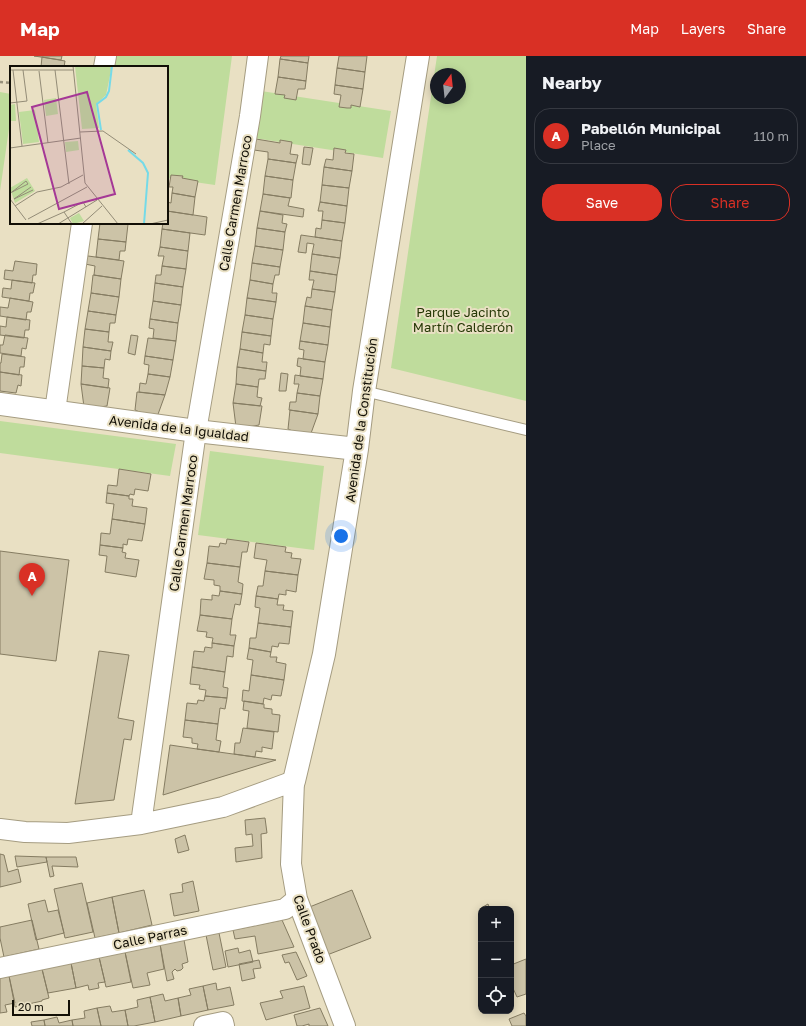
<!DOCTYPE html>
<meta charset="utf-8">
<style>
body{margin:0;font-family:"Golos Text",sans-serif;background:#242831;color:#f1f3f6}
.controls{position:absolute;right:12px;bottom:12px;display:grid;overflow:hidden;border-radius:8px;box-shadow:0 2px 10px #0003}
.controls button{width:36px;height:36px;display:grid;place-items:center;padding:0;border:0;border-bottom:1px solid #363941;background:#171b24;color:#f1f3f6;font:20px sans-serif}
.compass{position:absolute;left:430px;top:12px;width:36px;height:36px;border-radius:50%;background:#171b24;box-shadow:0 2px 10px #0003;rotate:15deg}
.scale{position:absolute;left:12px;bottom:10px;width:58px;box-sizing:border-box;padding-left:4px;border:2px solid #120f06;border-top:0;font-size:11px;line-height:14px;white-space:nowrap;color:#120f06;-webkit-text-stroke:3px #e9e0c3;paint-order:stroke}
.you{position:absolute;left:341px;top:480px;width:14px;height:14px;margin:-10px;border:3px solid #fff;border-radius:50%;background:#1a73e8;box-shadow:0 0 0 6px #1a73e833}
.badge{display:grid;place-items:center;width:26px;height:26px;border-radius:50%;background:#d93025;color:#fff;font-size:13px;font-weight:700}
.pin{position:absolute;translate:-50% -33px;filter:drop-shadow(0 1px 2px #0008)}
.pin::after{content:'';position:absolute;top:21px;width:14px;height:12px;background:inherit;clip-path:polygon(0 0,100% 0,50% 100%)}
.list{margin:0;padding:0;list-style:none}
h2{display:flex;justify-content:space-between;align-items:center;height:52px;margin:0;padding:0 16px;font-size:17px}
h2 small{font-size:13px;font-weight:400;color:#9ea1a6}
.list li{display:grid;grid-template-columns:26px 1fr auto;gap:12px;align-items:center;box-sizing:border-box;height:56px;margin:0 8px 8px;padding:0 8px;border:1px solid #363941;border-radius:16px}
.list b{display:block;font-size:15px;white-space:nowrap}
.list p{margin:0;font-size:13px;white-space:nowrap;color:#9ea1a6}
.list em{font-size:13px;font-style:normal;color:#9ea1a6}
.actions{display:flex;gap:8px;padding:12px 16px}
.actions a{flex:1;padding:9px 0;border:1px solid #d93025;border-radius:16px;text-align:center;font-size:14px;color:#d93025}
.actions .main{background:#d93025;color:#fff}
.icon{flex:none;width:22px;height:22px;fill:none;stroke:currentColor;stroke-width:2;stroke-linecap:round;stroke-linejoin:round}
.map{position:relative;flex:none;width:526px;height:970px;overflow:hidden}
header{display:flex;align-items:center;gap:24px;box-sizing:border-box;height:56px;padding:0 20px;background:#d93025;color:#fff}
header strong{font-size:19px}
nav{display:flex;gap:22px;margin-inline-start:auto;font-size:14px}
main{display:flex}
aside{flex:1;background:#171b24}
.map>svg:first-child{display:block}
.green{fill:#bfdc9c;fill-rule:evenodd}
.building{fill:#ccc3a7;stroke:#857c62}
.lines{fill:none;stroke-linecap:round;stroke-linejoin:round}
.lane-casing{stroke:#a59c81;stroke-width:12}
.street-casing{stroke:#a59c81;stroke-width:22}
.secondary-casing{stroke:#a59c81;stroke-width:24}
.path{stroke:#96907a;stroke-width:2.5;stroke-dasharray:3 3;stroke-linecap:butt}
.lane{stroke:#fff;stroke-width:10}
.street{stroke:#fff;stroke-width:20}
.secondary{stroke:#fff;stroke-width:22}
.labels{text-anchor:middle;stroke-width:4;stroke-linejoin:round;paint-order:stroke}
.street-label{font-size:13px;fill:#120f06;stroke:#e9e0c3}
.park-label{font-size:13px;fill:#263806;stroke:#e9e0c3}
.inset-river{fill:none;stroke:#75dae8;stroke-width:2}
.inset-road{fill:none;stroke:#938c77;stroke-width:1}
.view{fill:#a53896;fill-opacity:0.15;stroke:#a53896;stroke-width:2}
.inset-edge{fill:none;stroke:#120f06;stroke-width:2}
</style>
<header>
<strong>Map</strong>
<nav><a>Map</a><a>Layers</a><a>Share</a></nav>
</header>
<main>
<div class="map">
<svg width="526" height="970" viewBox="0 0 526 970">
<rect width="100%" height="100%" fill="#e9e0c3"/>
<path class="green" d="M114,0H232L215,129L167,122V11H113Z
M437,0H526V345L391,312ZM436,18H460V42H436Z
M261,35L391,55L383,102L254,82Z
M0,36L11,38V59L0,135Z
M0,365L176,388L170,420L0,397Z
M210,395L324,410L314,494L198,479Z"/>
<path class="building" d="M34,0H62L61,4Z
M281,0H309L308,7L280,3Z
M339,0H367L365,16L337,12Z
M42,1L65,5L64,11H33V10L41,11Z
M280,3L308,7L306,25L278,21Z
M337,12L365,16L363,33L335,29Z
M278,21L306,25L305,33H298L296,44L284,42L285,39L275,38Z
M335,29L363,33L360,51L351,49V52H347L339,51L341,39L334,38Z
M256,83L280,87V84L292,86L290,98L298,99L296,107L268,103V96L254,94Z
M304,91L313,92L310,109L302,108Z
M334,92L346,94L345,97L354,98L352,115L324,111L326,103L333,104Z
M268,103L296,107L293,124L265,120Z
M324,111L352,115L349,132L322,129Z
M171,119L183,120L182,122L198,125L195,141L172,137L173,131H169Z
M265,120L293,124L291,142L263,138Z
M322,129L349,132L347,150L320,146Z
M172,137L195,141L193,159L167,155V146L171,147Z
M263,138L290,142L288,150L304,153L303,161L260,155Z
M320,146L347,150L345,167L322,164L323,155H318Z
M167,155L207,161L205,179L162,173L163,167H167Z
M260,155L283,159L282,167L287,168L285,176L257,172Z
M322,164L345,167L342,185L315,181L316,172L321,173Z
M100,167H118L128,168L126,186L98,183Z
M257,172L285,176L283,194L255,190Z
M162,173L190,177L188,195L160,191Z
M301,179L342,185L340,202L312,198L314,188L307,187L306,197L298,196Z
M98,183L126,186L125,195H120L119,204L96,201Z
M255,190L283,194L280,211L252,207Z
M160,191L188,195L186,213L162,210L164,200H158Z
M312,198L340,202L337,219L310,215Z
M81,199L124,205L121,223L94,219L95,210L80,207Z
M15,205L37,208L36,219H33L32,227L4,223L5,214L13,215Z
M252,207L280,211L279,219H275L273,228L250,224Z
M162,210L186,213L183,231L155,227L156,219H161Z
M310,215L337,219L335,236L312,233L314,224H309Z
M93,219L121,223L119,241L91,237Z
M12,224L35,227L33,237H30L29,245L2,241L3,232L11,233Z
M250,224L273,228L272,237H277L276,246L247,242Z
M155,227L183,231L181,249L153,245Z
M312,233L335,236L332,254L305,250L307,241L311,242Z
M91,237L119,241L116,259L88,255Z
M10,242L33,246L31,256H27L26,264L0,260V251L8,252Z
M247,242L276,246L273,263L245,259Z
M153,245L181,249L178,267L150,263Z
M305,250L332,254L330,271L303,267Z
M88,255L116,259L115,267H110L109,276L85,273Z
M245,259L273,263L271,280L242,276Z
M7,261L30,264L29,274H25L24,282L0,279V270L6,271Z
M150,263L178,267L176,285L153,282L154,273L149,272Z
M303,267L330,271L328,289L300,285Z
M85,273L109,276L108,286H113L111,295L83,291Z
M242,276L271,280L270,289L264,288L263,297L240,293Z
M5,279L28,282L26,293L22,292L21,300L0,297V289H3Z
M131,279L138,280L135,299L128,297Z
M148,282L176,285L173,304L145,300Z
M300,285L328,289L325,306L303,303L304,294L299,293Z
M83,291L111,295L110,304L105,303L104,312L82,310Z
M240,293L263,297L262,306H267L266,315L237,311Z
M2,298L25,301L24,311H20L19,319L0,316V307H1Z
M145,300L173,304L170,321L148,318L149,309L144,308Z
M298,302L325,306L323,323L300,320L301,311L297,310Z
M82,310L104,312L103,322L109,323L108,332L81,328Z
M237,311L266,315L265,323H259L258,331L236,328Z
M0,316L22,319L21,330L18,329L16,337L0,335Z
M281,317L288,318L286,335H279Z
M148,318L170,321L165,339L139,336L140,327L146,328Z
M295,319L323,323L320,340L297,337L299,328H294Z
M81,328L110,332L107,350L92,352L84,351Z
M236,328L258,331L257,341L262,342L260,350L233,347Z
M137,336L165,339L157,361L149,360L135,354Z
M297,337L320,340L318,358L289,354L290,346H296Z
M233,347L262,350L259,369L243,372L236,371Z
M290,354L318,358L310,380L302,379L288,373Z
M119,413L151,418L148,435L135,433L134,439L130,438L129,440L107,437L108,429L117,430Z
M107,437L129,440V443H133L132,450L147,452L145,468L112,463L114,448L106,447Z
M112,463L145,468L142,485L128,483L127,489L123,488V492L100,489L101,477L110,478Z
M227,483L249,486L247,496H242L240,511L207,507L209,490L219,491L220,487L226,488Z
M256,487L286,491L285,496L292,497L291,502L301,503L298,519L265,515L267,504L254,502Z
M100,489L123,492L122,496L126,497L125,502L139,504L136,521L105,516L107,500L99,499Z
M0,495L69,504L56,605L0,598Z
M207,507L240,511L238,526L243,528L242,538L220,535V530L214,529V524L204,523Z
M265,515L298,519L296,536L286,534V539L279,538L278,543L256,540L258,530H263Z
M220,535L242,538L240,549L235,548L232,563L200,559L201,543L212,544V539L219,540Z
M256,540L278,543L277,549H284L283,554L293,555L291,571L258,567L260,552L255,551Z
M200,559L232,563L230,579H236L234,590L212,587L213,582L206,581L207,576L197,575Z
M258,567L291,571L289,588L279,587L278,591L272,590L271,596L249,592L250,582H256Z
M212,587L234,590L233,601L227,600L225,616L192,611L194,595L204,596L205,591L212,592Z
M249,592L271,596L270,601H277L276,606L286,608L284,624L251,619L253,604L247,603Z
M99,595L129,599L118,662L134,665L131,684L124,683L114,744L75,748Z
M192,611L225,616L223,631L228,632L227,642L205,640L206,634L199,633L200,629L190,628Z
M251,619L284,624L281,640L272,639L271,644L264,642L263,648L242,645L243,634L249,635Z
M205,640L227,642L225,653L220,652L218,668L185,664L187,647L197,648L198,644L204,645Z
M244,645L264,648V652L272,653V658L280,659L278,676L247,672L249,655L243,654Z
M185,664L218,668L216,684L221,685L219,696L197,693L198,688L192,687V682L183,681Z
M243,672L274,676L272,693L262,691V696L256,695L255,701L234,698L235,687H240Z
M170,689L197,693L276,704L163,739Z
M265,762L267,777L261,778L262,802L236,806L235,792L253,790L252,778L246,779L245,764Z
M185,779L189,794L178,797L175,783Z
M0,798L4,799L8,816L18,813L21,826L0,831Z
M15,800L46,801L47,806L17,811Z
M46,801H76L78,811L52,810L54,820L50,821Z
M193,825L199,855L174,860L170,838L183,836L182,828Z
M82,827L93,876L65,882L54,833Z
M144,834L152,869L119,877L112,841Z
M352,834L371,882L327,899L307,852Z
M112,841L119,877L95,882L87,847Z
M45,844L48,856L58,854L64,877L36,884L28,848Z
M488,848L490,853H481V852Z
M32,864L39,893L4,901L0,882V871Z
M282,864L294,891L258,898L255,880L235,883L233,874Z
M219,877L226,911L213,914L206,879Z
M184,884L188,906L182,908L183,912L181,914L177,915L175,913L172,916L174,923L167,925L160,888Z
M160,888L164,913L147,917L150,929L133,932L125,896Z
M238,892L239,897L250,894L253,906L228,911L225,895Z
M125,896L131,926L106,931L99,901Z
M296,896L307,920L297,924L289,906L285,907L282,899Z
M99,901L105,926L98,927L99,932L89,934L88,929L76,932L71,907Z
M526,903V938L517,941L511,928V909Z
M259,904L261,912L253,913L255,922L242,925L239,908Z
M71,907L76,932L48,937L42,913Z
M42,913L49,942L42,944V945L15,951L9,920Z
M9,920L15,947L5,949L7,956L0,957V922Z
M216,927L217,934L230,931L234,949L208,954L203,930Z
M203,930L208,954L181,960L178,942L191,939L189,933Z
M304,930L310,952L266,964L260,947L283,942L280,935Z
M163,938L165,945L178,942L181,960L155,966L150,941Z
M150,941L155,966L134,970H128L125,954L138,951L137,944Z
M110,950L112,956L125,954L128,970H101L97,952Z
M97,952L101,970H73L72,964L85,962L84,955Z
M320,952L328,970H309V968L302,970H297L294,959Z
M524,957L526,960V970H512L509,963Z
M57,961L59,967L72,964L73,970H45L44,964Z
M44,964L45,970H32L31,966Z"/>
<g class="lines">
<defs>
<path id="lane" d="M364,335L526,374"/>
<path id="street" d="M104,11L106,0
M55,355L82,167
M141,768L196,375L250,60L258,0
M0,773L25,776L68,777L141,768L223,751L294,725L291,808L297,843L345,970
M0,912L285,853L297,843
M204,970L223,966L224,970"/>
<path id="secondary" d="M0,348L196,375L357,393
M294,725L324,598L357,393L364,335L418,0"/>
</defs>
<use href="#lane" class="lane-casing"/>
<use href="#street" class="street-casing"/>
<use href="#secondary" class="secondary-casing"/>
<path class="path" d="M0,26L11,27"/>
<use href="#lane" class="lane"/>
<use href="#street" class="street"/>
<use href="#secondary" class="secondary"/>
</g>
<g class="labels">
<g class="street-label">
<text transform="translate(235 147) rotate(-80)" y="5">Calle Carmen Marroco</text>
<text transform="translate(361 364) rotate(-82)" y="5">Avenida de la Constitución</text>
<text transform="translate(179 372) rotate(7)" y="5">Avenida de la Igualdad</text>
<text transform="translate(183 467) rotate(-82)" y="5">Calle Carmen Marroco</text>
<text transform="translate(310 873) rotate(70)" y="5">Calle Prado</text>
<text transform="translate(150 881) rotate(-12)" y="5">Calle Parras</text>
</g>
<g class="park-label">
<text x="463" y="261">Parque Jacinto<tspan x="463" dy="15">Martín Calderón</tspan></text>
</g>
</g>
<g transform="translate(10 10)">
<rect width="158" height="158" fill="#e9e0c3"/>
<path d="M65,0H102L96,29L86,38L89,62L72,63ZM46,32L48,48L36,50L34,34ZM5,38L6,55H0V39ZM25,44L29,76L13,78L9,46ZM68,75L69,84L56,86L55,76ZM17,112L25,125L5,137L0,122ZM69,147L74,155L63,158L60,152Z" fill="#bfdc9c"/>
<path class="inset-river" d="M91,64L87,38L96,31L99,25L102,0M118,84L133,97L138,107L134,158"/>
<path class="inset-road" d="M63,0L75,117L108,158M0,4H63M3,4L12,80M45,4L59,118M29,5L38,77M0,37L17,35L13,4M70,66L93,65L126,88M0,82L71,72M21,121L4,133L23,124M0,127L18,118L16,115L2,126M0,133L16,154M5,140L27,126L51,121L73,109M18,153L77,121M27,158L54,146M48,158L87,134M62,158L54,146L73,136L76,141M72,158L92,140M140,158L158,154"/>
<path class="view" d="M77,26L105,128L49,143L22,41Z"/>
<rect width="158" height="158" class="inset-edge"/>
</g>
</svg>
<div class="controls">
<button>+</button>
<button>−</button>
<button><svg class="icon" aria-label="locate" viewBox="0 0 24 24"><circle cx="12" cy="12" r="6"/><path d="M12 2v4M12 18v4M2 12h4M18 12h4"/></svg></button>
</div>
<svg class="compass" viewBox="-18 -18 36 36"><path d="M0-13l5 13h-10z" fill="#e53935"/><path d="M0 13l5-13h-10z" fill="#9ea1a6"/></svg>
<div class="scale">20 m</div>
<div class="you"></div>
<div class="pin badge" style="left:32px;top:540px">A</div>
</div>
<aside>
<h2>Nearby<small></small></h2>
<ul class="list">
<li><span class="badge">A</span><div><b>Pabellón Municipal</b><p>Place</p></div><em>110 m</em></li>
</ul>
<div class="actions"><a class="main">Save</a><a>Share</a></div>
</aside>
</main>
